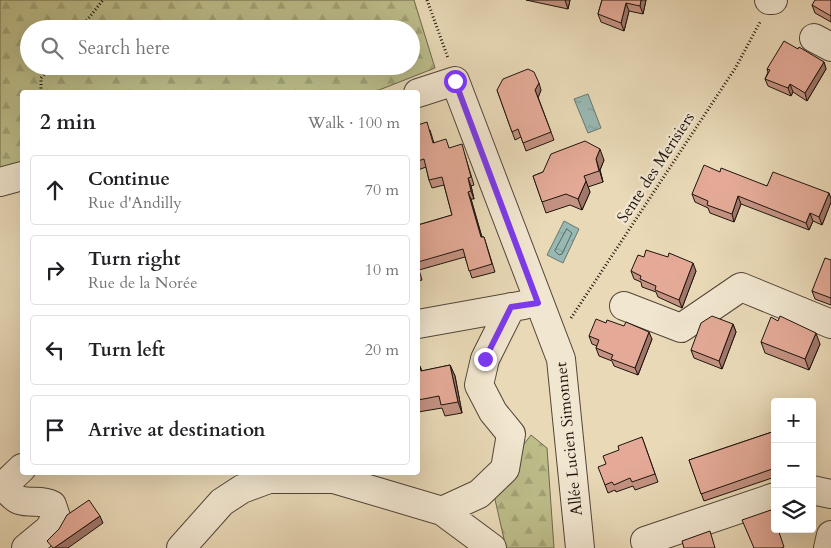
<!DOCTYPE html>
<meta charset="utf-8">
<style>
body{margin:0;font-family:Cardo,serif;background:#f2f2f2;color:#202124}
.controls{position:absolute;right:15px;bottom:15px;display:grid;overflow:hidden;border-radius:5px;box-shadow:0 5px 20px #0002}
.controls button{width:45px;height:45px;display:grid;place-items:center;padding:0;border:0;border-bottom:1px solid #e0e0e0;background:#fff;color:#202124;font:25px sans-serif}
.stop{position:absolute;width:15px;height:15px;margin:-11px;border:4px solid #7c3aed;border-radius:50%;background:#fff}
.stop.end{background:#7c3aed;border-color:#fff;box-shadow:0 1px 5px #0008}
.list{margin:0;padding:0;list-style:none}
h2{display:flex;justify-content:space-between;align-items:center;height:65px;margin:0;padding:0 20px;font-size:21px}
h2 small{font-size:16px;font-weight:400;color:#757577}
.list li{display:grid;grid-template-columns:32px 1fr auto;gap:15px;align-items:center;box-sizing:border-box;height:70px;margin:0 10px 10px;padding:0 10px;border:1px solid #e0e0e0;border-radius:5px}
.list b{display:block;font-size:19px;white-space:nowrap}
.list p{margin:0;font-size:16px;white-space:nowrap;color:#757577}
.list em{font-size:16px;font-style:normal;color:#757577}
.icon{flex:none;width:28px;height:28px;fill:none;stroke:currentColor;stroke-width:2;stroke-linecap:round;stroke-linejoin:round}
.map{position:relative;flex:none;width:831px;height:548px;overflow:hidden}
.search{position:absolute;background:#fff;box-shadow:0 5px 20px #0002;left:20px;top:20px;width:400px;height:55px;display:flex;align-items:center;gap:12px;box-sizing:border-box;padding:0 18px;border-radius:28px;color:#757577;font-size:19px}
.panel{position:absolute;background:#fff;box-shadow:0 5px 20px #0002;left:20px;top:90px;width:400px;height:385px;border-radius:5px}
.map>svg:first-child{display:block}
.forest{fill:url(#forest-firs);stroke:#6e684c;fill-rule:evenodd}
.water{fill:url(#water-ripples);stroke:#677771}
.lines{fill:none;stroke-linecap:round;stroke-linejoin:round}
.shore{stroke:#5b6660;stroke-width:1}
.minor-casing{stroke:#514538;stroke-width:30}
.path{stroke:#1e140d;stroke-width:3;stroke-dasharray:1 2.5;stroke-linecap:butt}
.minor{stroke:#f1e6d0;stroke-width:28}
.wall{fill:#c49282;stroke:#1e140d}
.shaded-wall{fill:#a0776a;stroke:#1e140d}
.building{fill:#e4aa97;stroke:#1e140d}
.route{stroke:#7c3aed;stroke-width:6}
.labels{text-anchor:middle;stroke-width:5;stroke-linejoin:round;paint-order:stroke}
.street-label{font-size:16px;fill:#1e140d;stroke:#f1e6d0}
</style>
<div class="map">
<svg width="831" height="548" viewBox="0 0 831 548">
<defs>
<pattern id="forest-firs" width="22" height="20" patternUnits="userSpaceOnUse" patternTransform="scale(1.25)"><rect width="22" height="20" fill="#bdbd8a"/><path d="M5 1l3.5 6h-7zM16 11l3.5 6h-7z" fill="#a2a276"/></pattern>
<pattern id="water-ripples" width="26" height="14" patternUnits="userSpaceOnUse" patternTransform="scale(1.25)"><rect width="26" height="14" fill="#98b9b3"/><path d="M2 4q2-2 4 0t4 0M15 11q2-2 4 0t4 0" fill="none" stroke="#839e99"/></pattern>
</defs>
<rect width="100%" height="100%" fill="#e9d9b7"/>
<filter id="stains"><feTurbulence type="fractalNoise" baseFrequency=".004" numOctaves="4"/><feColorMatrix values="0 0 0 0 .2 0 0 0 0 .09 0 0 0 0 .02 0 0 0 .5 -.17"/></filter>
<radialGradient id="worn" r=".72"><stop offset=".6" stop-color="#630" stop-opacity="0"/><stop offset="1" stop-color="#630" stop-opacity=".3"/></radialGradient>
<path class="forest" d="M0,0H414L435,68L374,92H22V164L0,168ZM29,29H411V66H29Z
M531,435L547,448L554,548H506L492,486Z"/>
<path class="water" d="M588,94L601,128L588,133L574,99Z
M564,221L579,229L563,263L547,255Z"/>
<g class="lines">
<path class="shore" d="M567,229L572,233L562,254L559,255L555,251Z"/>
<defs>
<path id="minor" d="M769,0H773
M814,38L831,47
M418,93L455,81L561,359L580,548
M0,182L22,176
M624,306L681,328L741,287L831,324
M418,324L524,305
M3,486C8,490 13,498 19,500C31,504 41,499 52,505L56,517L49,529L26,548
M0,489L22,468
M812,490L831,494
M442,511L479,494L505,469L511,434L493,412L479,385L485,359L511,307
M645,541L775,497
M181,548L222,502L242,489L269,479H334L442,511L492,548
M828,548L831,535"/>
</defs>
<use href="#minor" class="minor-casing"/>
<path class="path" d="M427,0L448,58
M80,29L103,0
M41,92V78L51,66
M571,318L736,67L760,22"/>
<use href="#minor" class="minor"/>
</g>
<path class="wall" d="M526,0H570L568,9Z
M602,0H646L643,14L629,11L624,31L601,22L598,14Z
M831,0V22L815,13L812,5Z
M798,49L824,62L826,69L807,101L793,92L791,96L768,86L765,79L768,72L767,69Z
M497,90H541L538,97L554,140L526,151L521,137L515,140Z
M418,125L430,130L434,143L449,148L464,152L474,185L471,186L474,199H471L482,237H484L495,272L472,278L465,257L419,270L422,280L418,281V225L452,215L444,185L432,188L429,180L426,167L418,170Z
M604,160L600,170L603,182L588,187L590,192L582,210L570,205L546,213L533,176L543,172Z
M720,172L767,186L829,193L831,199V202L822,225L813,221L809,230L741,204L734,222L710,213L708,208L695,202L692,194Z
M644,257L696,271L682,308L658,297L656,292L642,287L641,282L634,279L631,271Z
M831,260V305L815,299L812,291Z
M733,324L736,332L722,369L694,358L691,350Z
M589,336L652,339L638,375L614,366L612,361L599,356L596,348L597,346L592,344Z
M761,342L820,344L809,370L765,353Z
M450,365L455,376L462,413L445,416L442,408L418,412V367L420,366L422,371Z
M775,431V477L704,501L689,460Z
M642,437L658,482L635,490L633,486L616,492L615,490L608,493L605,485L606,464L619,450Z"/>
<path class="shaded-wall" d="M565,0H570L568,9Z
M641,0H646L643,14L640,6Z
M626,3L629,11L624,31L621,23Z
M824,62L826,69L807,101L805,93Z
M539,83L541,90L538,98L535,90Z
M790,84L793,92L791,96L788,88Z
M600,149L604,160L600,170L603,182L596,159Z
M468,178L471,186L474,199L471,191Z
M586,181L590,192L582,210L578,199Z
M468,192L471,199L484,245L481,237Z
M829,193L831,199V202L822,225L819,217Z
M738,196L741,204L734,222L732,214Z
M810,213L813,221L809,230L806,223Z
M693,263L696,271L682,308L679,300Z
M733,324L736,332L722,369L719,361Z
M649,332L652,339L638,375L635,368Z
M816,333L820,344L809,370L805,359Z
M450,365L455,376L462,413L458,402Z
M100,516L103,523L68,548H54Z"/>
<path class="building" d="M602,0H641L640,6L626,3L621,23L598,14Z
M815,0H831V16L812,5Z
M784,41L798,49L799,47L824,62L805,93L790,84L788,88L765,79L770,70L767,69Z
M528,69L534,72L539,83L535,90L551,132L523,143L518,129L512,132L497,90L503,79Z
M427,122L433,143L446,139L449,148L462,144L471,177L468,178L471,191L468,192L481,237H484L492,264L469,271L463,249L418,262V225L452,215L442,177L429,180L424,159L418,161V125Z
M585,141L600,149L596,159L599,171L584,176L586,181L578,199L566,194L542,202L533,176L543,172L551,154Z
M704,165L720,172L721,168L767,186L773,172L829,193L819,217L810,213L806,223L738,196L732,214L707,205L708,201L692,194Z
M646,250L668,257L669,253L693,263L679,300L655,290L656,286L640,279L641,276L631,271L638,255L644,257Z
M825,258L831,260V298L812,291Z
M712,316L733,324L719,361L691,350L701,323Z
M780,316L816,333L805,359L761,342L771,317L778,321Z
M596,319L606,323L607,320L624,326L626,322L649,332L635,368L611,359L613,355L596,348L599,340L589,336Z
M450,365L458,402L441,405L439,396L418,400V367L420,366L421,371Z
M775,431V468L701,494L689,460Z
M642,437L655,474L632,482L630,478L614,485L612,482L605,485L598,467L606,464L603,456L619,450L618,446Z
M89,500L100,516L54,548H53L47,541L59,529L67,515Z
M771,510L775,520V529H778L784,547L781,548H754L742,520Z
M710,531L715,548H684L682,541Z"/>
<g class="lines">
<path class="route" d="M455,81L538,303L511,307L485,359"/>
</g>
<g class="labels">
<g class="street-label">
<text transform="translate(655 167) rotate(-57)" y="6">Sente des Merisiers</text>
<text transform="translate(568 439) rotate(-96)" y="6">Allée Lucien Simonnet</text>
</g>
</g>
<rect width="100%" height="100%" filter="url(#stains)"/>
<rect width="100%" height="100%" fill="url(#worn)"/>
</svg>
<div class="controls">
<button>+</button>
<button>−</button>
<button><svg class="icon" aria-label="layers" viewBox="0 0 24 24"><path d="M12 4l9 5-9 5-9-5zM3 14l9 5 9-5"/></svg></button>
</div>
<div class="stop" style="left:455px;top:81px"></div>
<div class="stop end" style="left:485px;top:359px"></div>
<div class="search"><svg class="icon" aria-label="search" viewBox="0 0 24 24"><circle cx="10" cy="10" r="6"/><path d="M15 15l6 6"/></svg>Search here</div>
<section class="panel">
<h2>2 min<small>Walk · 100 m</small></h2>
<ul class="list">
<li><svg class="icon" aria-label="ahead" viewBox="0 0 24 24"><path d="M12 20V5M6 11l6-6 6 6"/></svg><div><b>Continue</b><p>Rue d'Andilly</p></div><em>70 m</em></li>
<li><svg class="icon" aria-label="right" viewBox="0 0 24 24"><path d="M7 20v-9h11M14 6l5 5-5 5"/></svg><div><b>Turn right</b><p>Rue de la Norée</p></div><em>10 m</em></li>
<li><svg class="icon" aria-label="left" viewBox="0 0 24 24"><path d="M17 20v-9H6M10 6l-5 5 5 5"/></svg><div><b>Turn left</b></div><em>20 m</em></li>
<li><svg class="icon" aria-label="arrive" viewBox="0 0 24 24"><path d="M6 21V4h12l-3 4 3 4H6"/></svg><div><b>Arrive at destination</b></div></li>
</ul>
</section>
</div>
